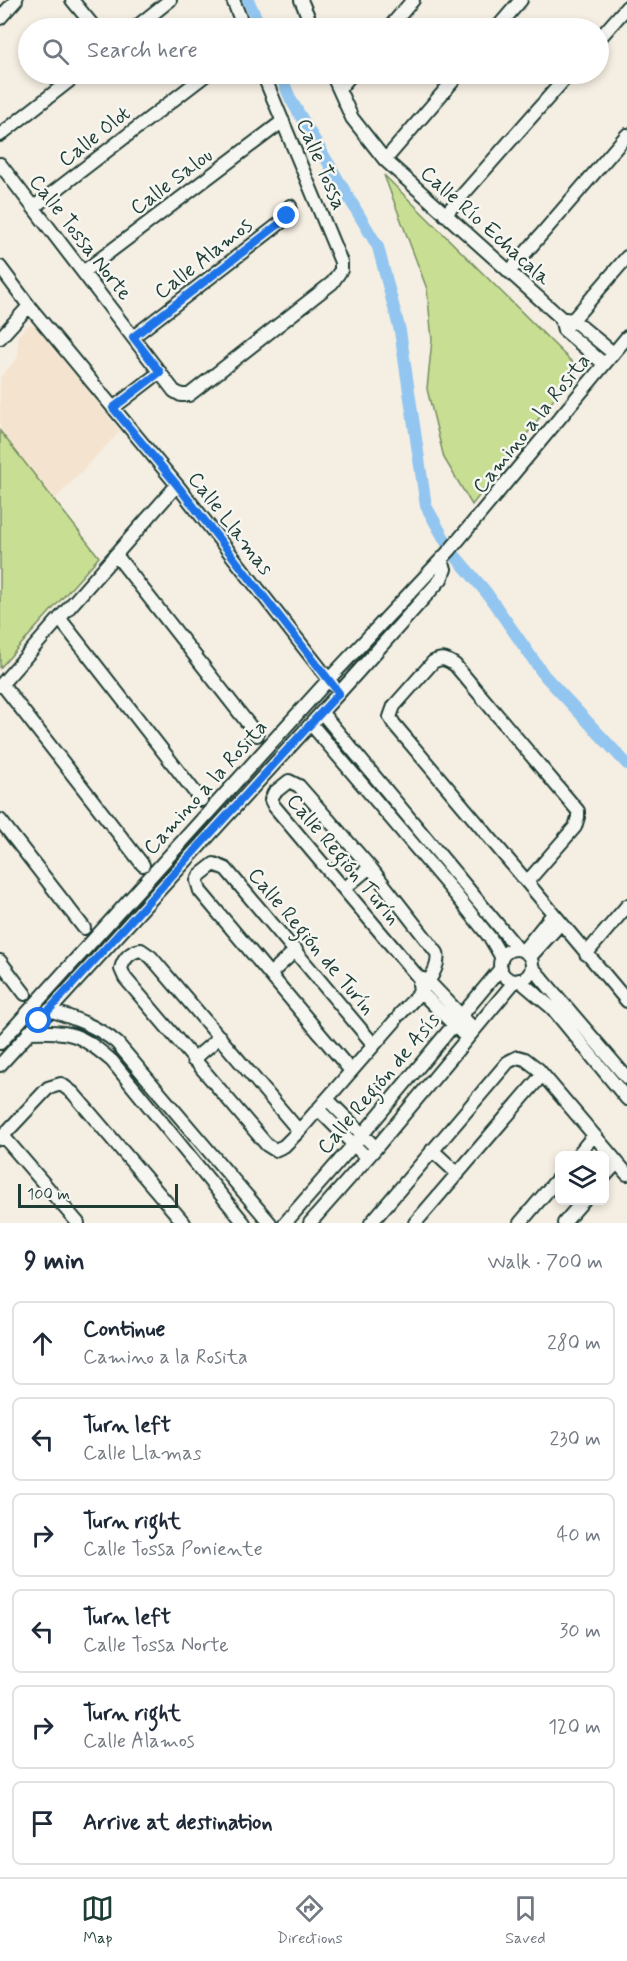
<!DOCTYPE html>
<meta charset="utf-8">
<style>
body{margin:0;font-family:Mynerve,sans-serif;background:#f2f2f3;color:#1f2937}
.controls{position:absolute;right:18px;bottom:18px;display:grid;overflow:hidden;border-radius:9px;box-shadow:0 3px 9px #0003}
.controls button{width:54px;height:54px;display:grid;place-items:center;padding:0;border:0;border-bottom:2px solid #e0e1e3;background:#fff;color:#1f2937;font:30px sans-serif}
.scale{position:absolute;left:18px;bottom:15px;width:160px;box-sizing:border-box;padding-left:6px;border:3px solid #1f3d34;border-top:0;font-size:16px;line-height:21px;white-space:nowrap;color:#1f3d34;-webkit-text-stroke:4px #f6f6f2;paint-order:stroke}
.stop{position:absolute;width:18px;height:18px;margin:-14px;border:4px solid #1a73e8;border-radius:50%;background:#fff}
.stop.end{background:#1a73e8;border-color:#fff;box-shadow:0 2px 6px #0008}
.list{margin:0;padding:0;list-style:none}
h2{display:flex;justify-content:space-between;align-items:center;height:78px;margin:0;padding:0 24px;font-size:26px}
h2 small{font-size:20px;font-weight:400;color:#747a83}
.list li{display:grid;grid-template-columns:39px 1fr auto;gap:18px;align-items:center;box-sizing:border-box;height:84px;margin:0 12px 12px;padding:0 12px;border:2px solid #e0e1e3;border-radius:9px}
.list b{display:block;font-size:22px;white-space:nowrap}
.list p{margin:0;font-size:20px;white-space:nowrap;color:#747a83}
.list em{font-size:20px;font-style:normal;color:#747a83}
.icon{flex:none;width:33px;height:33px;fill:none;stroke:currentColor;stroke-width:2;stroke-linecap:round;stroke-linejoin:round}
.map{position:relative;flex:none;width:627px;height:1223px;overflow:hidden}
.search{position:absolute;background:#fff;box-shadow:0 3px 9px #0003;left:18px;right:18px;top:18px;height:66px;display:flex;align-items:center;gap:15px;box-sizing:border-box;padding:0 21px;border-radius:33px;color:#747a83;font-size:22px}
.sheet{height:654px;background:#fff}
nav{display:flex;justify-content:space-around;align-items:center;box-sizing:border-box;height:84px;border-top:2px solid #e0e1e3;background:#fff;font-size:16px;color:#747a83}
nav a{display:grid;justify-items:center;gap:3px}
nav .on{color:#1f3d34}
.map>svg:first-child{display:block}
.built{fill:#f4e4cf}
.green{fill:#c8de93;stroke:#748e64;stroke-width:1.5}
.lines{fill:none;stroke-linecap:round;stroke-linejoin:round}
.canal{stroke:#92c6f0;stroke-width:12}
.minor-casing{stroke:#1f3d34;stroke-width:16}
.minor{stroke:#f6f6f2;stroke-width:12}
.route{stroke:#1a73e8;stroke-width:8}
.labels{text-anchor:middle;stroke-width:5;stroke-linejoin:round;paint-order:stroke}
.street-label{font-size:21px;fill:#1f3d34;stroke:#f6f6f2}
</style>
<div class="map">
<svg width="627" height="1223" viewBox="0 0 627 1223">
<rect width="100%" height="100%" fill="#f5eee2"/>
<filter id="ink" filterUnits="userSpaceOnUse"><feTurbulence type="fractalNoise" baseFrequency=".0167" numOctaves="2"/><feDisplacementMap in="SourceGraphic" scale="12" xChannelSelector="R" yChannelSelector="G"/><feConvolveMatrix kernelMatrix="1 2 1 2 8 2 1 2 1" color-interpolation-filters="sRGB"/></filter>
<g filter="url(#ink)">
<path class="built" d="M28,325H37L120,431L54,500L0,431V378L18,357V335Z"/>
<path class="green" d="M384,175L578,368L472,505L444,458L427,389L432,340L427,289Z
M0,431L99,557L0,668Z"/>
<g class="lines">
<path class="canal" d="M248,0L261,28
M280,74L291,100L378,247L400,331L426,506L451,551L486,592L544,675L627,764"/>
<defs>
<path id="minor" d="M72,0L95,28
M233,0L244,28
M301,0L313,28
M0,18L16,0
M135,28L170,0
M389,28L413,0
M497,28L521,0
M598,40L627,7
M332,74L352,118L385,160L561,318L564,330L604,364
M339,89L352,74
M0,135L78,74
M385,160L459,74
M0,164L174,391L181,395H189L332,283L341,270V262L263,74
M34,207L207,74
M445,215L569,74
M0,267L29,306L177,485L333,685
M83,272L283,121
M509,272L627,135
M565,319L573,320L613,353
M564,330L627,257
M133,337L279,224L287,216L290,206
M0,338L29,306
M113,408L160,372
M116,555L257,735
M60,619L201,800
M2,684L143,865
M0,686L177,485
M322,713L518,949
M311,724L456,895L491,939L502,958
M0,820L84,928
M527,882L575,827L578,817V811L455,665C446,659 442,657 433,662L394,706L390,717L394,724L627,1001
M344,889L370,867
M500 965a16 16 0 1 1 32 0a16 16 0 1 1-32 0Z
M523,951L553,914
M586,954L627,906
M530,957L561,923
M0,961L25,994
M532,967L627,1078
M270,974L296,950
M519,980L552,1008L627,1099
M419,984L420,991L467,1038
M49,1010C74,1018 97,1026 117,1043L270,1223
M400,1014C413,1000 442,973 437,953L370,867L299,786L289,781L274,793L271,800L274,806L418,977L428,981L474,1029
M29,1032C72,1031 79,1033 112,1061L244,1223
M0,1043L329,679L450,550L627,337
M193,1060L220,1037
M0,1065L339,693L441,579L445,569L441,560
M351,1071L200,891L197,881L200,875L214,864L226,869L374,1045
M327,1099L376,1148
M318,1109L367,1158
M299,1131L151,957L141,950C131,951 123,959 121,969L125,978L267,1145L275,1150L284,1146L299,1131L395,1021
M3,1136L78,1223
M0,1139L48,1088L61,1084L73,1093L184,1223
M432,1150L458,1174
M577,1156L594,1135
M604,1177L617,1163
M285,1223L362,1135L501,968
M310,1223L376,1148L515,981
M371,1223L508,1062L518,1057L525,1059L538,1069L627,1174
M415,1223L542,1075
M520,1223L560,1176
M564,1223L584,1200"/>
</defs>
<use href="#minor" class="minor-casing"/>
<use href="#minor" class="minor"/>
</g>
</g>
<g class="lines" filter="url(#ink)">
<path class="route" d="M39,1021L339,693L177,485L113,408L160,372L133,337L279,224L287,216"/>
</g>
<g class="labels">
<g class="street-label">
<text transform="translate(94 136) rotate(-38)" y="7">Calle Olot</text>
<text transform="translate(322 164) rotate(67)" y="7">Calle Tossa</text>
<text transform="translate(171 181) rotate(-37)" y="7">Calle Salou</text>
<text transform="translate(486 225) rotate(42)" y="7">Calle Río Echacala</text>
<text transform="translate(81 237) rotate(52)" y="7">Calle Tossa Norte</text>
<text transform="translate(203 258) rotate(-38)" y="7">Calle Alamos</text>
<text transform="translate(531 423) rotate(-51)" y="7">Camino a la Rosita</text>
<text transform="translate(231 523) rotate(52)" y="7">Calle Llamas</text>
<text transform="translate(205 787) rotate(-48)" y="7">Camino a la Rosita</text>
<text transform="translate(344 859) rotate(50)" y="7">Calle Región Turín</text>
<text transform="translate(312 941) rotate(50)" y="7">Calle Región de Turín</text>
<text transform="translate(378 1083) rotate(-50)" y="7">Calle Región de Asís</text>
</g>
</g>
</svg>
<div class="controls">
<button><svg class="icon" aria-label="layers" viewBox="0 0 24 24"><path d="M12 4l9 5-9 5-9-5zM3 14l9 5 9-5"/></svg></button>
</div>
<div class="scale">100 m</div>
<div class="stop" style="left:39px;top:1021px"></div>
<div class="stop end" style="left:287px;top:216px"></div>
<div class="search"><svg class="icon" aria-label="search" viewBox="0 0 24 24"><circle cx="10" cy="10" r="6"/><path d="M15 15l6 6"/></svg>Search here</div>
</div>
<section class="sheet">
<h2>9 min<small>Walk · 700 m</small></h2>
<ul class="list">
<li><svg class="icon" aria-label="ahead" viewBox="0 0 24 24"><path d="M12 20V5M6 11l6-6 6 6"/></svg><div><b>Continue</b><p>Camino a la Rosita</p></div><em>280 m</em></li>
<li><svg class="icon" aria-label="left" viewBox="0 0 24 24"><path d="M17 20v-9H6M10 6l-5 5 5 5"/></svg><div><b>Turn left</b><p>Calle Llamas</p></div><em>230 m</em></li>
<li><svg class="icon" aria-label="right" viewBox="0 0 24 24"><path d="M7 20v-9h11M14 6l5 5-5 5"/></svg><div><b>Turn right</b><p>Calle Tossa Poniente</p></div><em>40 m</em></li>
<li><svg class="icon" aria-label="left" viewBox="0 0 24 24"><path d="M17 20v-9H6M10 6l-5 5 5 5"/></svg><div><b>Turn left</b><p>Calle Tossa Norte</p></div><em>30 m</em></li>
<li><svg class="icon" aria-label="right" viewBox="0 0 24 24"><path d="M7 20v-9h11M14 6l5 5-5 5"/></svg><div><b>Turn right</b><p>Calle Alamos</p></div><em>120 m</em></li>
<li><svg class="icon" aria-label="arrive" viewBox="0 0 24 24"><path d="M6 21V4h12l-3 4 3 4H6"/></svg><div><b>Arrive at destination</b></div></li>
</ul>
</section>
<nav>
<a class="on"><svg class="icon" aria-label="map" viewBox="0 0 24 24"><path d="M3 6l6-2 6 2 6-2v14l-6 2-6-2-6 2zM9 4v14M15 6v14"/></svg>Map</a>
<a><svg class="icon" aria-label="directions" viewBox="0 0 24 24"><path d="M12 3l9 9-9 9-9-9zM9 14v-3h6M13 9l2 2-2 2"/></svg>Directions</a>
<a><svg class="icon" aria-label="saved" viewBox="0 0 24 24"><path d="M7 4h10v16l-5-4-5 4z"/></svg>Saved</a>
</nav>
